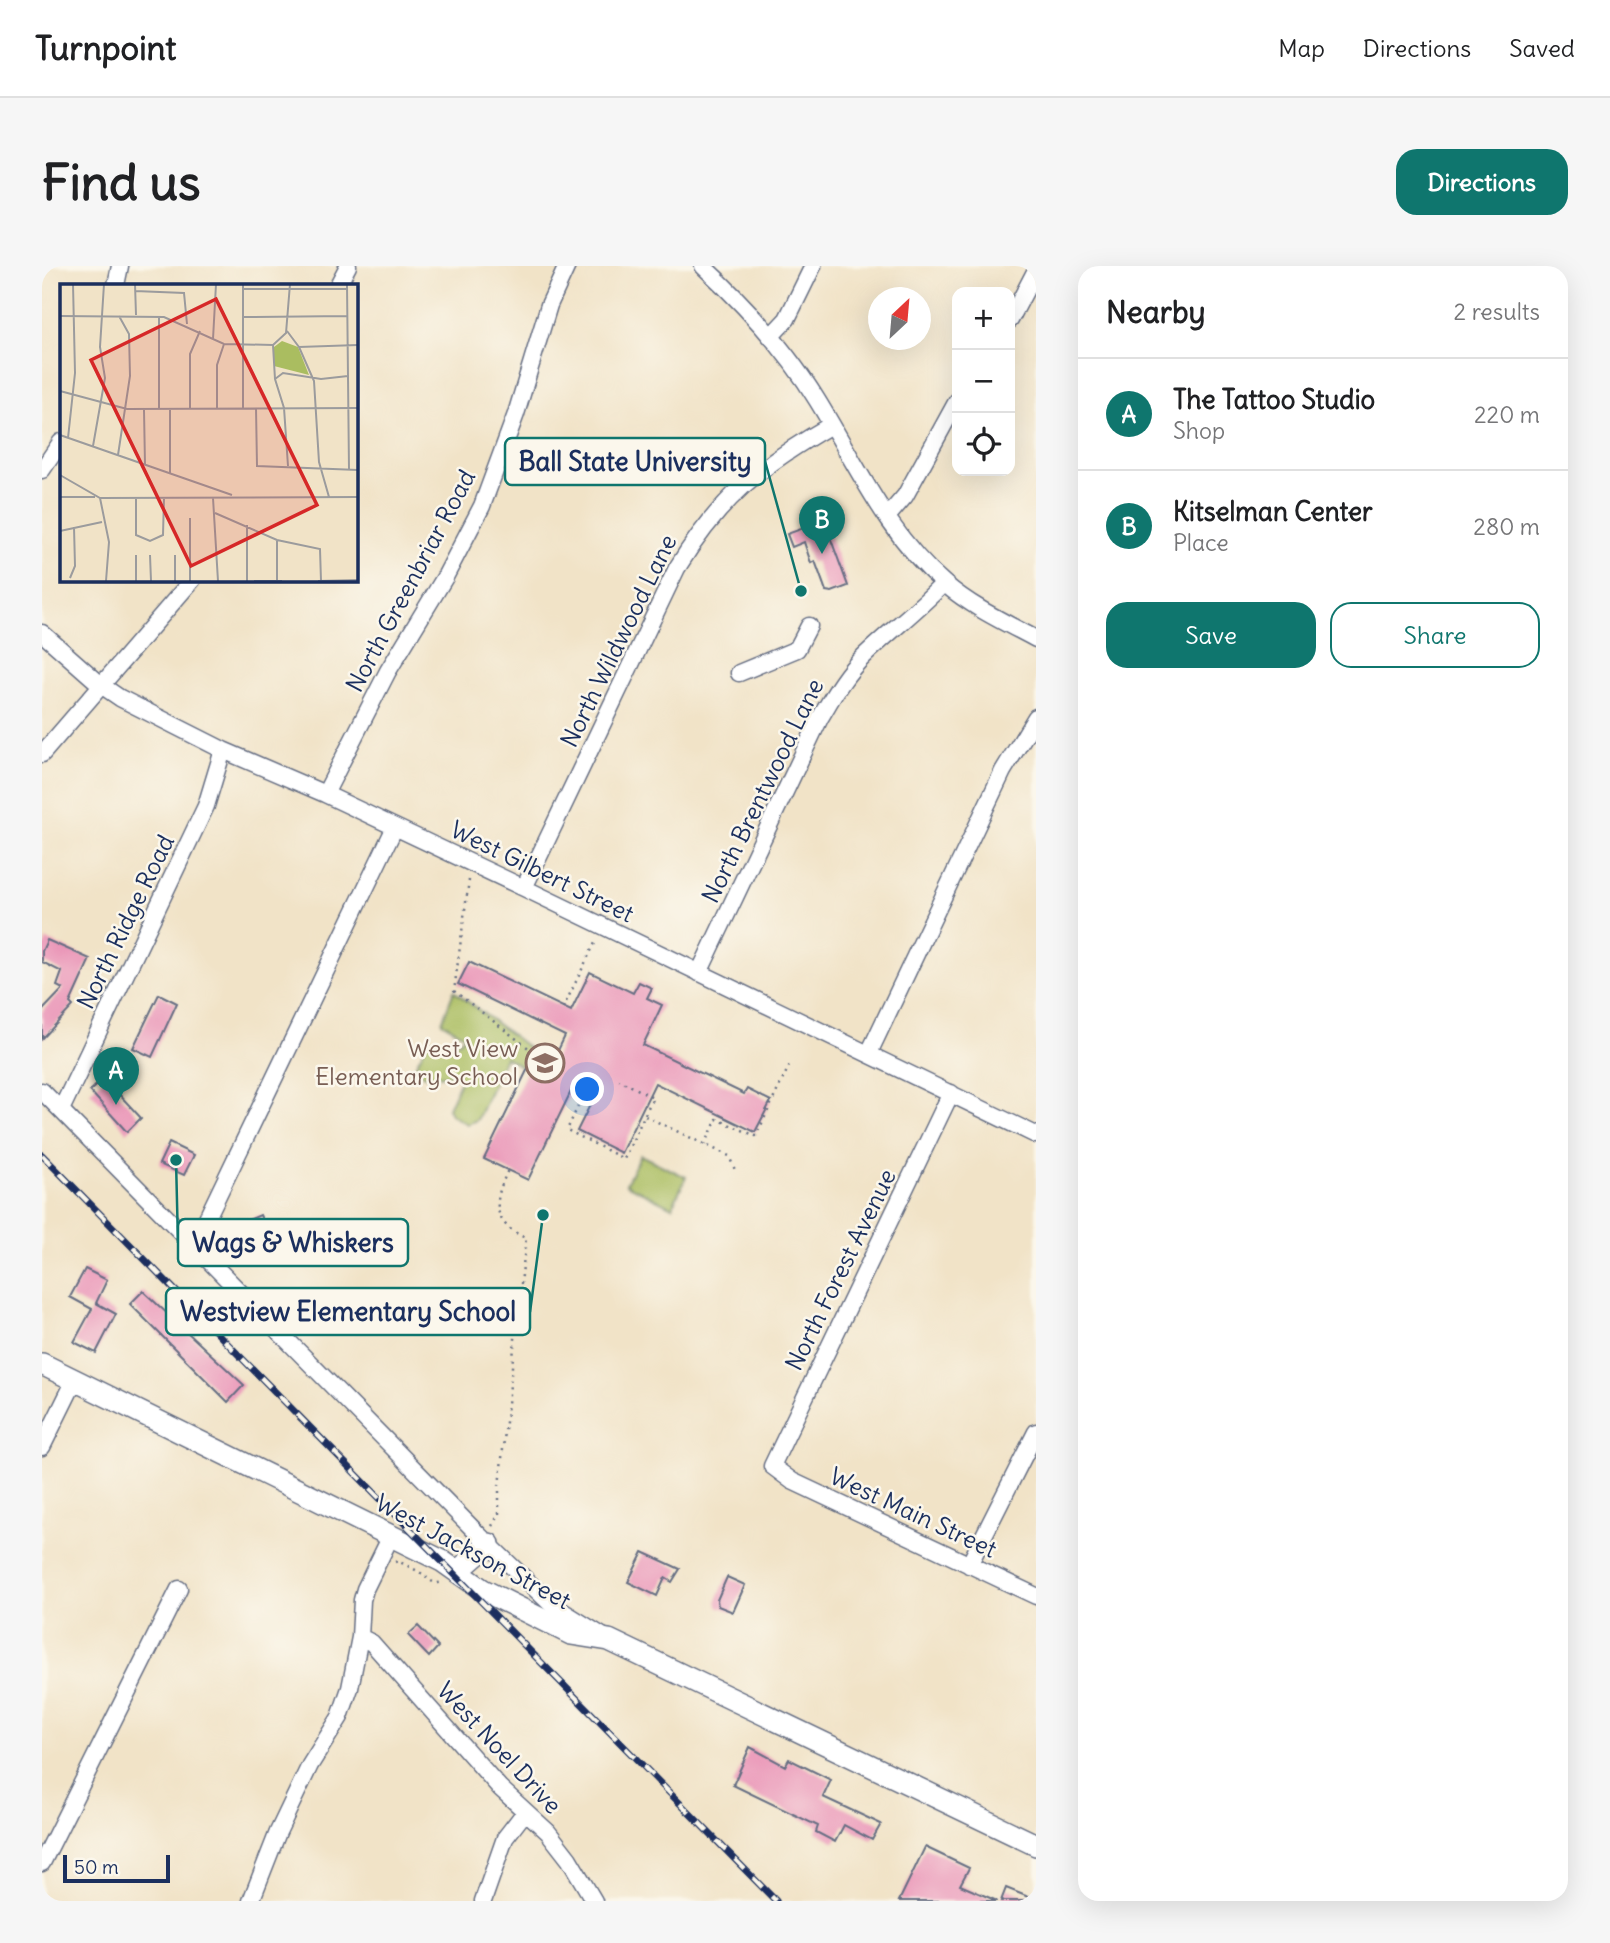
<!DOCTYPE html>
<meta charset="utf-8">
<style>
body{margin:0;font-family:Delius,sans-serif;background:#f6f6f6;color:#202124}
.controls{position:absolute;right:21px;top:21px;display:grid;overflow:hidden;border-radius:14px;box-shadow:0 7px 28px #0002}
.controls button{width:63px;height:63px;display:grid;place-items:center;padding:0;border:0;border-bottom:2px solid #e0e0e0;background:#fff;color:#202124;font:35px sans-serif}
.compass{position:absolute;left:826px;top:21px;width:63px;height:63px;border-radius:50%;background:#fff;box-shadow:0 7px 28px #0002;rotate:26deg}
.scale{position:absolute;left:21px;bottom:18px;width:107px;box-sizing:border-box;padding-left:7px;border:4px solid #1b2f5e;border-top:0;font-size:19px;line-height:24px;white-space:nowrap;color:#1b2f5e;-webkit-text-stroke:5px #fbf7ec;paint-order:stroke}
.you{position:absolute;left:546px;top:824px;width:24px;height:24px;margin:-18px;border:5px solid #fff;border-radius:50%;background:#1a73e8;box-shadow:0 0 0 10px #1a73e833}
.badge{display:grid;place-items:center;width:46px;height:46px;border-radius:50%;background:#0f766e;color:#fff;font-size:23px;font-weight:700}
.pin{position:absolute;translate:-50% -58px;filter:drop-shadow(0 2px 4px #0008)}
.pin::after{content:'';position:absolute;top:37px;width:24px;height:21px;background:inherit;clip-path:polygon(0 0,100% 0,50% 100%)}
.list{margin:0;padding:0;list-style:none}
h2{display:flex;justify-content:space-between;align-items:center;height:91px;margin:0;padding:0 28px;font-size:30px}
h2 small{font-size:23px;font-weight:400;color:#757577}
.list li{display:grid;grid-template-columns:46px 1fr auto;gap:21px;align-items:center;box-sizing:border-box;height:112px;padding:0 28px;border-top:2px solid #e0e0e0}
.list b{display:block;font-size:26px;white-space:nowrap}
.list p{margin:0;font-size:23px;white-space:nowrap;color:#757577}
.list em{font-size:23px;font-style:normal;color:#757577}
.actions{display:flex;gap:14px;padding:21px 28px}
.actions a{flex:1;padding:16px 0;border:2px solid #0f766e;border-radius:21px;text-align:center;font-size:24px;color:#0f766e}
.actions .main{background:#0f766e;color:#fff}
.icon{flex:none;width:38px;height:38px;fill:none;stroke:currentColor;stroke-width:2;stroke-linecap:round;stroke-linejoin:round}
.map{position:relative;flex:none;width:994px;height:1635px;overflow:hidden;border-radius:21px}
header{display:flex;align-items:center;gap:42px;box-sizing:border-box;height:98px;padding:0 35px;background:#fff;border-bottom:2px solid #e0e0e0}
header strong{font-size:33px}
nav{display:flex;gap:38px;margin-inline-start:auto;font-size:24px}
.intro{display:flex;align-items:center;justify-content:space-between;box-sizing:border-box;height:168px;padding:0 42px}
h1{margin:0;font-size:49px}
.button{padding:18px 32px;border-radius:21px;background:#0f766e;color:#fff;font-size:24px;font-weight:700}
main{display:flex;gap:42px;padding:0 42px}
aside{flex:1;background:#fff;border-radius:21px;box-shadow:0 7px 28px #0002}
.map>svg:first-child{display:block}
.green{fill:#aabd60;stroke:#62765f;stroke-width:2}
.building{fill:#ea96b8}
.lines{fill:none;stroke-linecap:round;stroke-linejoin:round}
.minor-casing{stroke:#666e83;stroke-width:19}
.major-casing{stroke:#666e83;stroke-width:24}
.path{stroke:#666e83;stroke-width:2.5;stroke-dasharray:2 5;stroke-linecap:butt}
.minor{stroke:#fff;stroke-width:16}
.major{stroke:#fff;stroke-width:21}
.rail-casing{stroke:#1b2f5e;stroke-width:7}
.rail{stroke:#fbf7ec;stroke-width:4.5;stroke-dasharray:13;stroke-linecap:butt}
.labels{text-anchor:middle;stroke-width:5;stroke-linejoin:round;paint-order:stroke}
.street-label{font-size:24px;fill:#1b2f5e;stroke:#fbf7ec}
.education-label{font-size:24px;fill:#785e54;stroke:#fbf7ec;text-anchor:end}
.inset-road{fill:none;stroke:#9b9b9d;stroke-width:2}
.view{fill:#d62828;fill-opacity:0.15;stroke:#d62828;stroke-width:3.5}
.inset-edge{fill:none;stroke:#1b2f5e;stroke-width:3.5}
.leader{fill:none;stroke:#0f766e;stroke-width:2.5}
.callout-dot{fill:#0f766e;stroke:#fbf7ec;stroke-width:2.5}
.callout{fill:#fbf7ec;stroke:#0f766e;stroke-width:2.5}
.callout-label{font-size:26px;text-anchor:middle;font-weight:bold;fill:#1b2f5e}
</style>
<header>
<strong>Turnpoint</strong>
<nav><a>Map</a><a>Directions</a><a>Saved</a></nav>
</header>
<div class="intro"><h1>Find us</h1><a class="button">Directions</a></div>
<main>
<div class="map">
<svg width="994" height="1635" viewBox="0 0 994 1635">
<rect width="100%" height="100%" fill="#fbf7ec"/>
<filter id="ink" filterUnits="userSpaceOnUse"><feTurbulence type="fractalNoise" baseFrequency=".0143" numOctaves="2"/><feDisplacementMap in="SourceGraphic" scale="14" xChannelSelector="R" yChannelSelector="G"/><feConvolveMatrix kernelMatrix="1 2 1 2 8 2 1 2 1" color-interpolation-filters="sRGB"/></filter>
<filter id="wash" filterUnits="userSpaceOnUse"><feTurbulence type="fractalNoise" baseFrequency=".00686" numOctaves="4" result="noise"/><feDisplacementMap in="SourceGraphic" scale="28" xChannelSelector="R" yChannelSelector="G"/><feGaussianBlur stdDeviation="1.57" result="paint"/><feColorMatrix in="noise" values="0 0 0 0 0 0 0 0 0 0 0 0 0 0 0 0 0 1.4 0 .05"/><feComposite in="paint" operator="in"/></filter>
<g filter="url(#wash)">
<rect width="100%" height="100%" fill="#f1e3c7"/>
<path class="green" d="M412,725L489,784L491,792L485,804L463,791L435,854L425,858L409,849L406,842L419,813L411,808L386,811L371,804L388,772L409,781L423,770L400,756Z
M598,889L644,911L630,941L584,918Z"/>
<g id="blocks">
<path class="building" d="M775,242L784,269L787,268L806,320L790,326L784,325L773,295L769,297L762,276L750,281L745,268L765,261L760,247Z
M5,674L48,693L28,737L31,740L0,773V745L21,723L15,720L20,706L0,696V685Z
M427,696L529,745L548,706L591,727L597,716L610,722L605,732L620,739L601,779L702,828L705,823L729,835L713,866L613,817L579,887L535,865L555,825L534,815L486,914L442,893L491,792L508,801L523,770L416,718Z
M117,728L135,737L110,791L91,782Z
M62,812L99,852L85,866L48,825Z
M127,877L152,889L142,909L117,898Z
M218,949L233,983L216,990L202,956Z
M43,1003L65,1014L54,1037L74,1048L54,1087L32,1076L50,1043L28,1031Z
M101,1025L202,1119L186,1136L88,1038Z
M601,1286L638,1303L630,1316L623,1312L615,1330L586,1316Z
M685,1311L703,1319L691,1346L676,1340L675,1334Z
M376,1360L396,1381L387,1391L366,1369Z
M708,1481L743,1500L747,1493L789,1514L781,1531L839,1558L830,1574L802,1559L793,1576L774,1566L776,1560L691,1519Z
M883,1581L927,1602L918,1619L955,1635H857Z
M964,1622L994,1634V1635H959Z"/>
</g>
</g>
<g filter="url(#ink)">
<use href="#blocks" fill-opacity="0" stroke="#666e83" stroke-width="2"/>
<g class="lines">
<defs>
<path id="minor" d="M661,0C704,40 744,83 775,134C814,197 845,269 903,318C930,341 962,356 994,373
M74,19L78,0
M296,19L306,0
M968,54L994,4
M729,70L745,53L771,0
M0,204L19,176
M845,251L863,230L915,135
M0,367L59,419L78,432L181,484L283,528L482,622L994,869
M697,407L755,383L767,360
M0,488L151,313
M283,528L346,405L403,311L440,240L474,148L507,39L525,0
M482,622L635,302C678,232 719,199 789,159
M657,707L778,452C791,430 803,408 822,390C848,365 877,343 902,317
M827,787L961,505L994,451
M0,825L438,1270L509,1338L562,1371
M909,827L730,1200L750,1215L994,1330
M19,844L164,540L181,484
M152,979L353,561
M0,1181L33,1114
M927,1299L994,1166
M318,1371L330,1377L458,1522L506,1566L527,1593L552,1635
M0,1597L137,1323
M209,1635L236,1566L268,1499L298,1451L308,1422L318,1371L320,1334L323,1323L349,1270
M441,1635L463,1572L483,1546"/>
<path id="major" d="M0,1098L400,1295L441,1324L529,1368L567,1374L994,1579
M416,1305L447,1278"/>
</defs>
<use href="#minor" class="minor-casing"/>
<use href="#major" class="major-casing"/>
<path class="path" d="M427,614L412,725L489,784L511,795
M521,742L553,677
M545,821L525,864L582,893L611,831L577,814
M603,850L687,890L693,904
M663,879L675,853L714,870L749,796
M450,1260L457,1248V1220L484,972C449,957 451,935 466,904
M353,1296L356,1295C363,1299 371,1302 377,1306C387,1311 389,1320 401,1316"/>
<use href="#minor" class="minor"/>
<use href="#major" class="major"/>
<defs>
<path id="rail" d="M0,889L734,1635"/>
</defs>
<use href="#rail" class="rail-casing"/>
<use href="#rail" class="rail"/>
</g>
</g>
<defs>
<symbol id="school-ring" viewBox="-11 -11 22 22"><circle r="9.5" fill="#fbf7ec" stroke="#8d6e63" stroke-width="1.5"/><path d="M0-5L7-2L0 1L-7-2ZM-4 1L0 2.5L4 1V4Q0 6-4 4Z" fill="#8d6e63"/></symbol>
</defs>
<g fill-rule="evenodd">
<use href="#school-ring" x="481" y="775" width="44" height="44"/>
</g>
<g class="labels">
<g class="street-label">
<text transform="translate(369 315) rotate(-62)" y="8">North Greenbriar Road</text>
<text transform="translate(577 375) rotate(-64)" y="8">North Wildwood Lane</text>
<text transform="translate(721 525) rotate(-64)" y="8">North Brentwood Lane</text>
<text transform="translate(500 606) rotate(26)" y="8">West Gilbert Street</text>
<text transform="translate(84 656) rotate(-64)" y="8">North Ridge Road</text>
<text transform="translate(799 1004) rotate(-64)" y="8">North Forest Avenue</text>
<text transform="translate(871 1247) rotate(25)" y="8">West Main Street</text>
<text transform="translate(431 1286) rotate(28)" y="8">West Jackson Street</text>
<text transform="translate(457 1482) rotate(47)" y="8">West Noel Drive</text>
</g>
<g class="education-label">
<text x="476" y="791">West View<tspan x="476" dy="28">Elementary School</tspan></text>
</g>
</g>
<g transform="translate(18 18)">
<rect width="298" height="298" fill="#f1e3c7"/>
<path d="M222,57L238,63L249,91L214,82V63Z" fill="#aabd60"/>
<path class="inset-road" d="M75,0L76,31M183,0V124M287,0L289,186M183,5H287M75,7L124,9L127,40M0,32L104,33L164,60L213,61L226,49L230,0M99,32V125M184,33L287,32M227,47L239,63L298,61M153,55L156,0M213,61L215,95L224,124L228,182M239,63L254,97L259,178L269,213M215,95L223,89L261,95L288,92M0,107L67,125L298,124M130,124V70L140,47M157,124V81L164,60M196,124L197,182L298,186M110,125V190M84,126L85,181M0,151L172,211M8,154L15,89L13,0M33,162L45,94L40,63L44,0M58,171L70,92L69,50L59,32M0,191L40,214L298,213M0,213H35M40,214L49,258L46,297M76,214V251L90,257L103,251L104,214M153,214L158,297M155,229L217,256L260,265L261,297M130,234V297M0,247L42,238M217,256V297M90,271L91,297M115,271V297M10,294L15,282L14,243M76,297V271M187,297V241M194,297H222M258,297L298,296"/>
<path class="view" d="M156,15L257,221L131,282L31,76Z"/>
<rect width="298" height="298" class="inset-edge"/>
</g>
<path class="leader" d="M759 325L723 195M134 894L136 977M501 949L488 1046"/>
<g class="callout-dot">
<circle cx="759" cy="325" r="7"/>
<circle cx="134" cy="894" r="7"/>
<circle cx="501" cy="949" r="7"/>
</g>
<g class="callout">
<rect x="463" y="172" width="260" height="47" rx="7"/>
<rect x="136" y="953" width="230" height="47" rx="7"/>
<rect x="124" y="1022" width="364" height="47" rx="7"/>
</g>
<g class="callout-label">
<text x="593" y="205">Ball State University</text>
<text x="251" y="986">Wags &amp; Whiskers</text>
<text x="306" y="1055">Westview Elementary School</text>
</g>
</svg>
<div class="controls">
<button>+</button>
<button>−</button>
<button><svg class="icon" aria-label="locate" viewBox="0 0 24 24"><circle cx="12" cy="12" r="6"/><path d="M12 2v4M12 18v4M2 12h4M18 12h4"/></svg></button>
</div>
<svg class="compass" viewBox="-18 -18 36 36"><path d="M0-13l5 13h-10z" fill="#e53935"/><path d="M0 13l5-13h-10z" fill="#757577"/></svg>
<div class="scale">50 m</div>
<div class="you"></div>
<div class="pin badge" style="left:74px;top:839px">A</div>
<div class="pin badge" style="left:780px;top:288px">B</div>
</div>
<aside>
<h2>Nearby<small>2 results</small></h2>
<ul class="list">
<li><span class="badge">A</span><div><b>The Tattoo Studio</b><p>Shop</p></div><em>220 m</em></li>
<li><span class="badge">B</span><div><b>Kitselman Center</b><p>Place</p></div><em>280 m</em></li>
</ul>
<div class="actions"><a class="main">Save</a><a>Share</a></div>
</aside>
</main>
